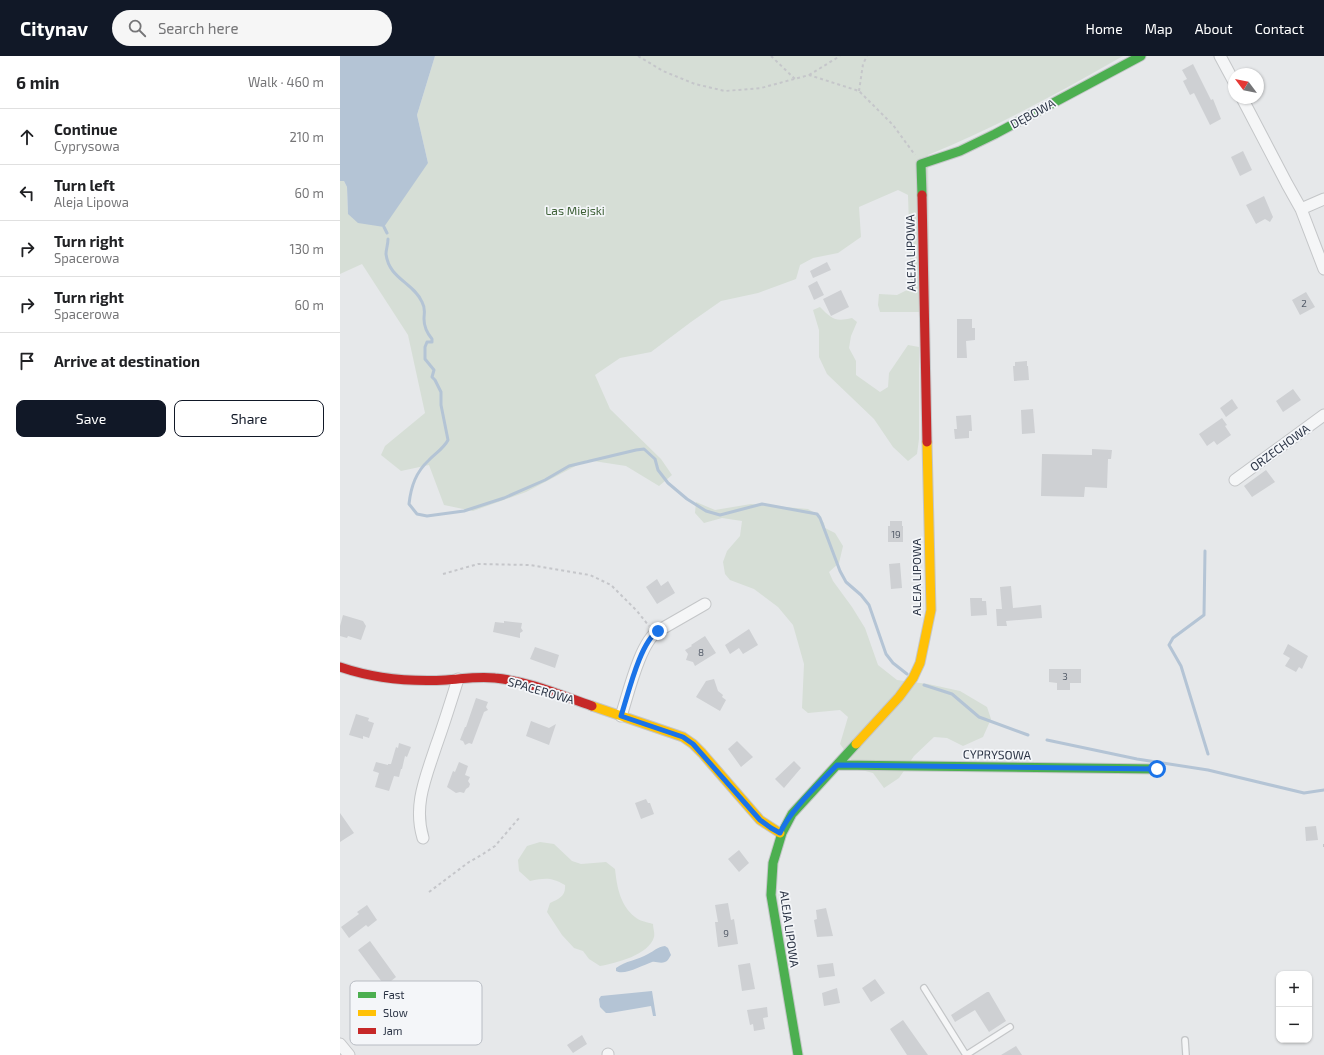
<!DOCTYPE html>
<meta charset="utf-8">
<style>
body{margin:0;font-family:"Exo 2",sans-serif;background:#f6f6f6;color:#202124}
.controls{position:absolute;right:12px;bottom:12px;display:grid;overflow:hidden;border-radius:8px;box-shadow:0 1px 3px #0004}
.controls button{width:36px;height:36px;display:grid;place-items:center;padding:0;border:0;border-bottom:1px solid #e0e0e0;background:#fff;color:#202124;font:20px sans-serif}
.compass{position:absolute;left:888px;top:12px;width:36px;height:36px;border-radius:50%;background:#fff;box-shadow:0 1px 3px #0004;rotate:302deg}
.stop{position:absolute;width:12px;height:12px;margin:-9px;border:3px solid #1a73e8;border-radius:50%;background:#fff}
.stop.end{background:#1a73e8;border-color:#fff;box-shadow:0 1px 4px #0008}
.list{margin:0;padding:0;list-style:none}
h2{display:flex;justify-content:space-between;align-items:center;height:52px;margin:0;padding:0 16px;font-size:17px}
h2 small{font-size:13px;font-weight:400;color:#757577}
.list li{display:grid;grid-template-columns:26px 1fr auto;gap:12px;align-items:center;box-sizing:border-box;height:56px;padding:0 16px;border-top:1px solid #e0e0e0}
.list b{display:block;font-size:15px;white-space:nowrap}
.list p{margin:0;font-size:13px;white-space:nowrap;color:#757577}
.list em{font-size:13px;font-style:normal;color:#757577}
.actions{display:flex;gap:8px;padding:12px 16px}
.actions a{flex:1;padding:9px 0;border:1px solid #111827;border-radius:8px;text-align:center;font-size:14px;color:#111827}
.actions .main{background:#111827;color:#fff}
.icon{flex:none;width:22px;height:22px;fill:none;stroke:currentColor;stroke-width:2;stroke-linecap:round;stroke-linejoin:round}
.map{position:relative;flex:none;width:984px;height:999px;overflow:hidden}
header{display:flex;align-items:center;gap:24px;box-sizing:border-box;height:56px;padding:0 20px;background:#111827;color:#fff}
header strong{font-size:19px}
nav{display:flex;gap:22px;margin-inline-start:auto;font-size:14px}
.search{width:280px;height:36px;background:#f6f6f6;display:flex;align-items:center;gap:10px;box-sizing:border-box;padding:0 14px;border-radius:22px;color:#757577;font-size:15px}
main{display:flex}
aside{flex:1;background:#fff}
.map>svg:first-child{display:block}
.green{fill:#d6ded6}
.water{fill:#b4c4d5}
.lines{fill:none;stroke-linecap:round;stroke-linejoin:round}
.stream{stroke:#b4c4d5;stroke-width:3}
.building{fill:#ced0d3}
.lane-casing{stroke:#c4c6c8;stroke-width:8}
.street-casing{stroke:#c4c6c8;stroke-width:13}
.fast-casing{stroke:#c4c6c8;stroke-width:11}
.slow-casing{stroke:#c4c6c8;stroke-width:11}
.jam-casing{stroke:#c4c6c8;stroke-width:11}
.path{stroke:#c5c6ca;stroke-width:2;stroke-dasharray:3 3;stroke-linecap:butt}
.lane{stroke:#f5f6f7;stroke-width:5.5}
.street{stroke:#f5f6f7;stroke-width:11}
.fast{stroke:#4caf50;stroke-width:9}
.slow{stroke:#ffc107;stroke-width:9}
.jam{stroke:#c62828;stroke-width:9}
.route{stroke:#1a73e8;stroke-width:5}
.labels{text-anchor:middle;stroke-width:3.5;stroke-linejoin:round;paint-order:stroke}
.number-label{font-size:10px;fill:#545c69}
.street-label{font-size:12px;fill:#2b3445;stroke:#f4f6f9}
.park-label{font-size:12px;fill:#3f6138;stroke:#f4f6f9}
.key{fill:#f4f6f9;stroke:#b8bcc3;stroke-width:1}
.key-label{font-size:11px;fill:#2b3445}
</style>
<header>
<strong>Citynav</strong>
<div class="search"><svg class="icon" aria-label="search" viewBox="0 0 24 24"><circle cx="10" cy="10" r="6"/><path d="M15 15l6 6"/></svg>Search here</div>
<nav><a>Home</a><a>Map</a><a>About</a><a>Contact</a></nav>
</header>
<main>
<aside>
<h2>6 min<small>Walk · 460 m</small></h2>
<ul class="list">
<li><svg class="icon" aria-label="ahead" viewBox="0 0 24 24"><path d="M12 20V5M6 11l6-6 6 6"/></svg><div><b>Continue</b><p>Cyprysowa</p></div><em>210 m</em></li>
<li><svg class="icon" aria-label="left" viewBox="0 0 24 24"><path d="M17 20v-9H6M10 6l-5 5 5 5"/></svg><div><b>Turn left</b><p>Aleja Lipowa</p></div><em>60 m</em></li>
<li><svg class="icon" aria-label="right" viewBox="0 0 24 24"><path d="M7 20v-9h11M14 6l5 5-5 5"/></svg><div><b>Turn right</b><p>Spacerowa</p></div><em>130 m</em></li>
<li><svg class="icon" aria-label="right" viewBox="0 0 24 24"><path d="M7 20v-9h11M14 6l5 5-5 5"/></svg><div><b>Turn right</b><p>Spacerowa</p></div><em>60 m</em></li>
<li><svg class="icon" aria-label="arrive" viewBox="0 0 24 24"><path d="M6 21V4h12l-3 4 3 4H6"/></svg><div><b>Arrive at destination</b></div></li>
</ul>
<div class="actions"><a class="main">Save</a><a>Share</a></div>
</aside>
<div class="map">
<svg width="984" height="999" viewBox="0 0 984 999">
<rect width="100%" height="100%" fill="#e6e8ea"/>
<path class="green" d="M95,0H783C718,37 657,71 588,99L590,256H540L538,249L539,238L557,239L571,232L568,139L558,134L519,151L521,181L498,197L473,202L460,209L456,223L418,237L381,245L351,266L311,296L280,302L255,319L270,353L321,403L332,419L319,430L286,410L247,404L186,436L133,455L104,449L89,409L61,415L41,399L45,390L85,357L68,279L22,208L0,218V125H4L7,131L8,158L88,107L77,59Z
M480,251C492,263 495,266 512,262L517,266L511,280L509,292L516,305V319L540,336L548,331L549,317L568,289L579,291V383L577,398L568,405L553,391L534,363L487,318L479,301V274L473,254Z
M356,446L375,454L411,448L468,453L477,458L484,467L485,472L495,477L503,490L499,507L489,516L493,525L512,551L525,572L538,609L557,624L588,628L620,635L647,651L651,663L643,681L623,690L607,682L594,681L574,700L559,722L544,732L533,717L518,713L500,688L508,661L500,654L468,657L462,652L464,608L453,569L438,551L414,533L390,524L385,518L383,506L387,495L400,480L402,465L382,462L364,467L355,457Z
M200,786L214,788L232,805L241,808L266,806L275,813C277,831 280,849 295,861C299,865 307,866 313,868C313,872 315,877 314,881C309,899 276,907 260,910L249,903L243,895L234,892L222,879L207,856L210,847C219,843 226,840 225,829C211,821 205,822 190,825L179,815L178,804L187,790Z"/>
<path class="water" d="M0,0H95L77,59L88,107L44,171L18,167L8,158L7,131L4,125H0Z
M325,890L328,892L331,899C329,902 328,905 325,906C320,908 316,905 312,906C303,909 284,920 276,915V912C285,905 298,904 308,898C314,895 317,891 325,890Z
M312,935L316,960H313L311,950L270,957H266L260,951L259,943L261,940Z"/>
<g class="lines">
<path class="stream" d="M44,171L47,177
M48,183C48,189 46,193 46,198C49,223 73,226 82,246C86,253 84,256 84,263C84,271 87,277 92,283V286H87L85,291V303L94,314L92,321L95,324L101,336V349L108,384C104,392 96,397 89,404C76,416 71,430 69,448L77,458L87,460L124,455L164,442L205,424L229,410L296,394L304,393L315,403L318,414L328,427L347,443L366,455L380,459L422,448L477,458L480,462L500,515L506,526L521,539L529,549L546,598L553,607L567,618
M865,495L864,559L833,582L829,589L841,610L868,698
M584,629L612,638L639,661L688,679
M707,684L797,703L868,714L964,737L984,734"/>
</g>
<path class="building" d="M853,8L871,44L873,43L881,63L870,69L854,37L850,39L843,25L847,23L842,14Z
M903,95L912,114L900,120L891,101Z
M924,140L933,161L930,166L925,163L916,168L906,149Z
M487,206L491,214L473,222L470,215Z
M477,225L484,239L474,244L468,230Z
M501,234L509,251L491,260L483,243Z
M966,236L975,251L960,259L952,244Z
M617,263H632V272H635V284L626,285L627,302H617Z
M687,305V310H688L689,324L674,325L673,310H675V306Z
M953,333L961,344L943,356L936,345Z
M892,343L898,352L886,361L880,352Z
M693,353L695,377L682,378L681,354Z
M631,359L632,375H629V382L615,383L614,373H617L616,360Z
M882,362L887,369L885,370L891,379L877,389L874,385L867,390L859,378Z
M752,393L772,394L771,403H768L767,432L745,431L744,441L701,440L702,398L752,399Z
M926,414L935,426L912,441L904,430Z
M550,465H562V470H563V486H548V470H550Z
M560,507L562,532L551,533L549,508Z
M317,523L321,530L328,525L335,537L317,548L306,531Z
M671,530L673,552L701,549L702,562L666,565L667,570H657L656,553H662L660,531Z
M630,542H642V545H646L647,559L631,560Z
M3,559L23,565L26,570L21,584L8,580L7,582L0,580V570Z
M164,565L182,567L181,572L183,575L180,577V582L153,576L155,566L164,567Z
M409,573L418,589L403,598L399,592L390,598L385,589Z
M365,580L376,597L355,610L353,606L346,604L348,598L345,594L352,590L351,589Z
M948,588L968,600L962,613L959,611L956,616L945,610L950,602L943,598Z
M195,591L219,599L215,612L190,603Z
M709,613H741V627H730V634H717V627L709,626Z
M374,623L378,635L383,639L382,641L386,644L380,655L356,641L366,625Z
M136,642L148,646L146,651L148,654L144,656L132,688L129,687L125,689L123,685L120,684L125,671H126Z
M16,658L29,662L28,665L34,667L29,682L23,680V683L9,679Z
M191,665L209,672L216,668L209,689L186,680Z
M397,685L413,701L401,711L388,693Z
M59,687L71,691L67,701L65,700L62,713H61L59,721L54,720L49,735L35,731L39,717L33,715L36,706L48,709V708H51L56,691L58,692Z
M454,705L461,712L444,732L435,723Z
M119,706L128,710L125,719L130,721L128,725L130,728L129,731L126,733L124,737L120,736L116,737L107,731L113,715L115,716Z
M306,743L308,747H310L314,758L301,763L295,747Z
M0,757L14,777L0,786Z
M976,770L978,784L966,785L965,771Z
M399,794L409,807L399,816L388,803Z
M388,847L391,864L394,863L398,888L378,891L375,866H378L375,849Z
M27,849L37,864L28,871L26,869L9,882L1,871L19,858L17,856Z
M486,852L493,880L477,881L474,864L477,863L476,854Z
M30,885L56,921L45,930L18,894Z
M410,907L415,933L402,935L398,909Z
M493,907L495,920L479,922L477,909Z
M535,923L545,937L531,946L522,932Z
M497,932L500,947L484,950L482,937Z
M647,936H649L666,965L649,976L635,954L615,966L611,959Z
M427,951L428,961L423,962L425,973L414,975L413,968L410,969L407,954Z
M563,964L580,988L588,999H567L550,973Z
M242,979L247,988L233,997L227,989Z
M676,990L682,999H661Z"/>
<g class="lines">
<defs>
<path id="lane" d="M584,932L626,999
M845,984L846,999
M626,999L670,971"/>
<path id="street" d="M880,0L894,26
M902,42L947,128L961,153L984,143
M961,153L984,213
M895,424L984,359
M281,660C288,639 300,586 318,575L365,548
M83,782C73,749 86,721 96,690C104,668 111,645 118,623
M0,988L9,999
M268,998V999"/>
<path id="fast" d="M582,139L581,108L620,95L655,78L801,0
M497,709L817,713
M458,999L431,839L433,807L442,777L452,758L516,688"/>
<path id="slow" d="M252,650L343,681L353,688L362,697L420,764L440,777
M516,688L559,641L573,622L580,607L591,554L587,386"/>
<path id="jam" d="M582,139L587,386
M0,611C35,623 69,626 106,624C122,623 138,620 155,622C188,625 220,639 252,650"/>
</defs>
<use href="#lane" class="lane-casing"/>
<use href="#street" class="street-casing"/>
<use href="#fast" class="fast-casing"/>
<use href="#slow" class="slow-casing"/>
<use href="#jam" class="jam-casing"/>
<path class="path" d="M298,0L323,15L355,28L385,35L421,32L469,19L519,35L553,69L575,99
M431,0L455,23
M469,19L500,0
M519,35L523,8L527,0
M103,518L138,508L190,509L250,519L271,529L297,555L309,570
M984,788V794
M89,836L129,806L143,798L155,790L180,761"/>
<use href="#lane" class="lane"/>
<use href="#street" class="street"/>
<use href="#fast" class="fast"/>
<use href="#slow" class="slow"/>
<use href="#jam" class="jam"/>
</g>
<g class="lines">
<path class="route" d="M318,575C300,586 288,639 281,660L343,681L353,688L420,764L431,772L440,777C451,753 478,729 497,709L817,713"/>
</g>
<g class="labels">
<g class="number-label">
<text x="964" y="251">2</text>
<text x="556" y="482">19</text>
<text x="361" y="600">8</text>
<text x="725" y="624">3</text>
<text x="386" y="881">9</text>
</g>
<g class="street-label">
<text transform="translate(693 58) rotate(-28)" y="4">DĘBOWA</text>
<text transform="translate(571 197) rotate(-91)" y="4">ALEJA LIPOWA</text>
<text transform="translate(940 392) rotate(-36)" y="4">ORZECHOWA</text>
<text transform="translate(577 521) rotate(-90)" y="4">ALEJA LIPOWA</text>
<text transform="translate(201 635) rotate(16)" y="4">SPACEROWA</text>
<text transform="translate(657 699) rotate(1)" y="4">CYPRYSOWA</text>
<text transform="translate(449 873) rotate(82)" y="4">ALEJA LIPOWA</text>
</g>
<g class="park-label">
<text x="235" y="159">Las Miejski</text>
</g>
</g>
<rect x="10" y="925" width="132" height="64" rx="6" class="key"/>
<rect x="18" y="936" width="18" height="6" fill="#4caf50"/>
<rect x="18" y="954" width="18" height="6" fill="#ffc107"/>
<rect x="18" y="972" width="18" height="6" fill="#c62828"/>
<g class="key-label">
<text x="43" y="943">Fast</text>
<text x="43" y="961">Slow</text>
<text x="43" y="979">Jam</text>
</g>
</svg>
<div class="controls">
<button>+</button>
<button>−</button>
</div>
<svg class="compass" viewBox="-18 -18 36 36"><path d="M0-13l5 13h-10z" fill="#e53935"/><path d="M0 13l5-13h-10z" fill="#757577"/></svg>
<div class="stop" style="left:817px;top:713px"></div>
<div class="stop end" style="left:318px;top:575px"></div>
</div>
</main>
